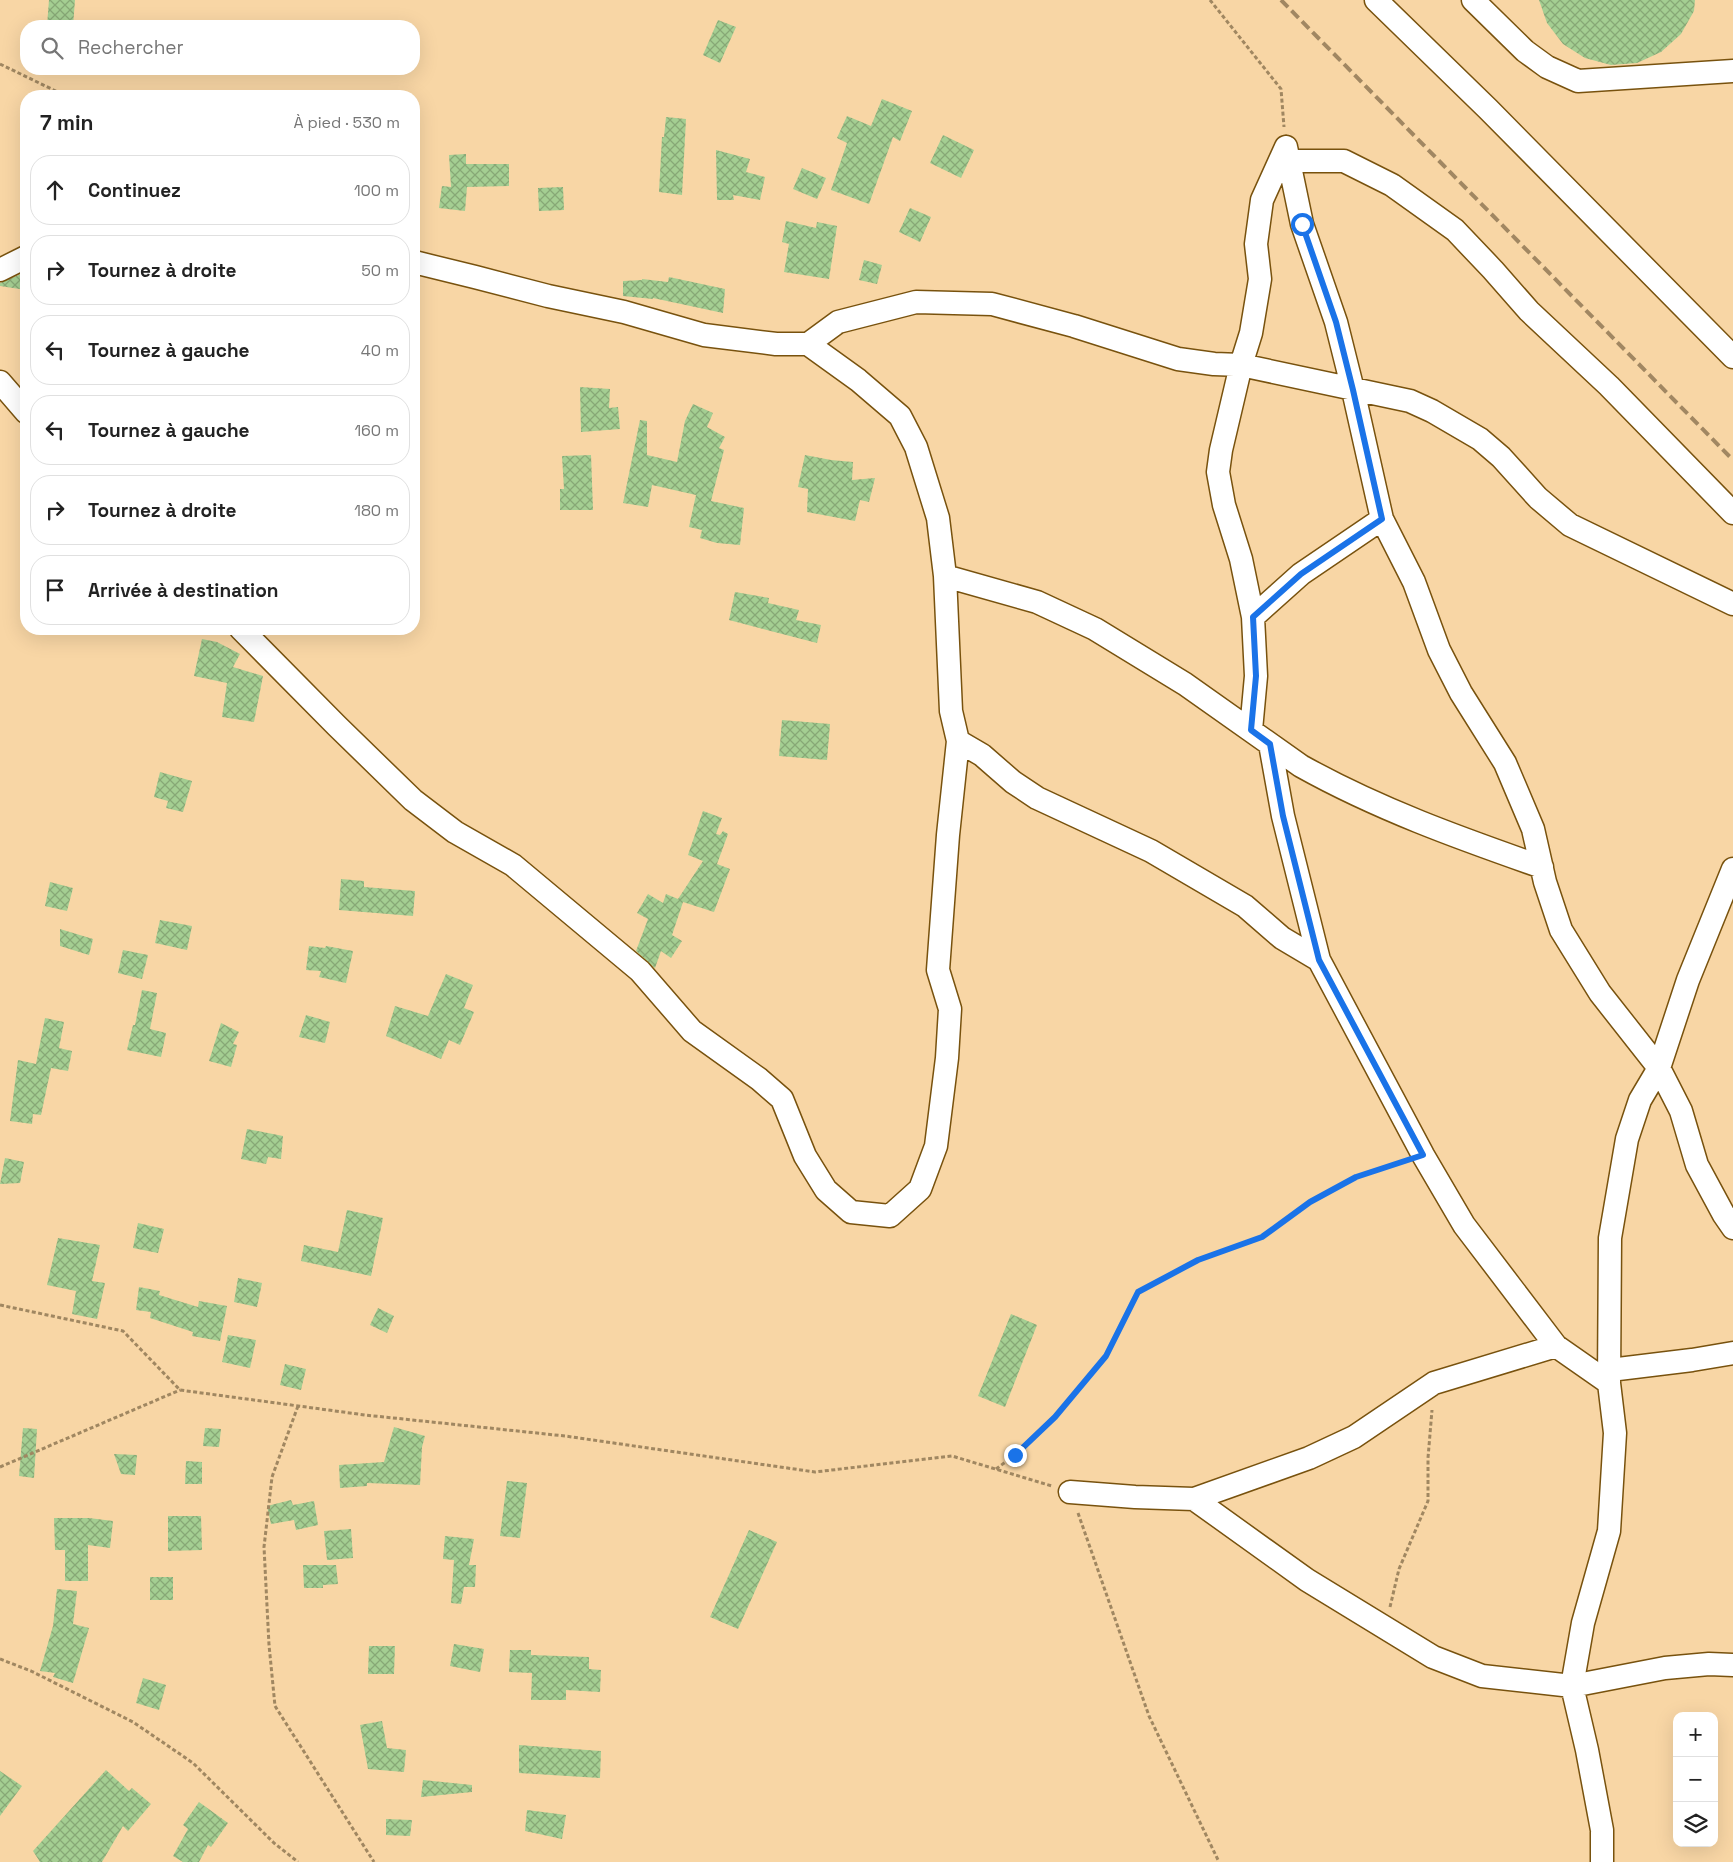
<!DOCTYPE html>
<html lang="fr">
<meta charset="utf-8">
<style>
body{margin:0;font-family:"Space Grotesk",sans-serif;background:#f2f2f2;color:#222}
.controls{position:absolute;right:15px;bottom:15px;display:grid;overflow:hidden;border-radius:10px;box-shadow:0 5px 20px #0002}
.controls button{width:45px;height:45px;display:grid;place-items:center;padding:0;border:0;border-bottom:1px solid #e0e0e0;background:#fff;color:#222;font:25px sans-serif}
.stop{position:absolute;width:15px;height:15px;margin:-11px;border:4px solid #1a73e8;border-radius:50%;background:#fff}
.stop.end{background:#1a73e8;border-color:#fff;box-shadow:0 1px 5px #0008}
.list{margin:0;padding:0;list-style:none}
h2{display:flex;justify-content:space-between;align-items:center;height:65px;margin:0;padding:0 20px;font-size:21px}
h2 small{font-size:16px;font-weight:400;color:#767676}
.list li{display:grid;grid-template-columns:32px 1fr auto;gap:15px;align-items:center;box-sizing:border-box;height:70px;margin:0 10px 10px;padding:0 10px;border:1px solid #e0e0e0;border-radius:20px}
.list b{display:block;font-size:19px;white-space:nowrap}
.list em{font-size:16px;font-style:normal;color:#767676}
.icon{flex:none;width:28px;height:28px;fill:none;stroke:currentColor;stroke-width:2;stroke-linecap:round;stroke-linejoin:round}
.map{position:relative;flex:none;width:1733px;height:1862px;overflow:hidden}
.search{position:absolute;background:#fff;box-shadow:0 5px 20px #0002;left:20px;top:20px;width:400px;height:55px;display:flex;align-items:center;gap:12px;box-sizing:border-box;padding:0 18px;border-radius:20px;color:#767676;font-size:19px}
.panel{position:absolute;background:#fff;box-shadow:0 5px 20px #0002;left:20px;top:90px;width:400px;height:545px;border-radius:20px}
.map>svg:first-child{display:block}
.building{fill:url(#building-cross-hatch)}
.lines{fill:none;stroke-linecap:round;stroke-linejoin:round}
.minor-casing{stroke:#78520e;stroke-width:25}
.path{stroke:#a08761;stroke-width:3;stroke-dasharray:4 2.5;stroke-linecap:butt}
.minor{stroke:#fff;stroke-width:22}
.rail{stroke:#a18762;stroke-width:4;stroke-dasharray:10 5;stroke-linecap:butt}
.route{stroke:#1a73e8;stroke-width:6}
</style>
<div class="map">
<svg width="1733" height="1862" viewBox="0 0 1733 1862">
<defs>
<pattern id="building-cross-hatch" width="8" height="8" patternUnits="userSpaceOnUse" patternTransform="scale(1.25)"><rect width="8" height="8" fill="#a4ce92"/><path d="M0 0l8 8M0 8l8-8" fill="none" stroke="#87a876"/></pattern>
</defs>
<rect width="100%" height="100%" fill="#f8d6a5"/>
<path class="building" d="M49,0H75L73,26H47Z
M1539,0H1695L1694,11L1681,34L1661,52L1637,63L1611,65L1585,58L1563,44L1547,23Z
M718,20L736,27L720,63L703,55Z
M882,99L912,111L900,141L893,137L869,204L831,190L847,143L837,138L847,116L871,126Z
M666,117L686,119L682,195L659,192L662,137H664Z
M943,135L974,150L961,178L930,163Z
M716,150L750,159L746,172L765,177L760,200L733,195L734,200H717Z
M466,154V164H509V186L467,187L465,211L439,208L442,186L451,187L449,155Z
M802,168L826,178L817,199L793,189Z
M563,187L564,210L539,211L538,188Z
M910,208L931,217L920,242L899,232Z
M786,221L816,228L817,222L837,226L829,279L784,272L789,244L782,242Z
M864,260L882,265L877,284L859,280Z
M26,272V290L0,286V283Z
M669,277L725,289L723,313L653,298V299L623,296V281L642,280V279L668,282Z
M580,387L610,389L609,408L618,407L620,429L581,432Z
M693,404L713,413L707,427L725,437L719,448L724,450L711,501L744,508L740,545L717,543L700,538L702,530L689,527L696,495L652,485L648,507L623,503L640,420L647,421V455L677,462L685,421Z
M591,455L593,510H560V489H564L562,456Z
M805,455L831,460L853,462L852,480L875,478L869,502L860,500L855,521L807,512L808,489L798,487Z
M735,592L769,598L768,603L799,610L796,620L821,625L817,643L729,620Z
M202,639L217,642L240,654L233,667L263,676L254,722L222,717L227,683L194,676Z
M782,720L830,724L827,760L779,756Z
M160,772L192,781L183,812L166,808L168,801L154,797Z
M703,811L722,818L716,834L720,835L723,831L728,834L717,864L730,869L714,912L683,902L672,935L682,941L671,958L661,951L655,968L636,951L648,919L637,913L648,894L663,903L666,894L678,899L703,861L688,855Z
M341,879L364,881V887L415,891L413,916L339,910Z
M50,882L73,888L67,911L45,906Z
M160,920L192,926L187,950L155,943Z
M60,929L93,939L89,955L60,946Z
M309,946L325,948L326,946L353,951L346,983L319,977L321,971L306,970Z
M123,950L148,955L142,979L118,973Z
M446,974L473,985L464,1008L474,1012L460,1045L449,1040L441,1059L386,1036L395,1006L428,1016Z
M142,990L157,993L150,1029L166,1033L161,1057L127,1050L133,1025H135Z
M306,1015L330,1022L325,1043L299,1037Z
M45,1018L64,1022L59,1048L72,1051L68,1071L51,1068L41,1115L33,1114L32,1124L10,1121L18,1060L36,1064Z
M221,1023L239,1032L233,1044L237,1045L231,1067L209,1061Z
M247,1129L283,1136L281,1159L268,1157L266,1164L241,1159Z
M5,1158L24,1162L20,1183L0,1184Z
M347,1210L383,1218L371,1276L301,1261L304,1245L338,1252Z
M138,1223L164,1229L158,1253L133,1248Z
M58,1238L100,1245L92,1281L105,1283L97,1319L72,1314L76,1291L47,1285Z
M238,1278L262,1283L257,1307L234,1302Z
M139,1287L160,1291L159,1295L198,1307L199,1301L227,1306L220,1341L192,1336L193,1332L150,1318L151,1312L136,1310Z
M378,1308L394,1316L387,1333L370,1325Z
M1011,1314L1037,1325L1005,1407L978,1396Z
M228,1335L256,1340L250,1368L222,1362Z
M285,1364L306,1369L301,1390L280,1385Z
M394,1427L425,1436L422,1447L420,1485L367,1483V1486L340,1488L339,1465L384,1462Z
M23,1428L37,1429L34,1478L19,1476Z
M205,1428L221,1429L219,1447L203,1446Z
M114,1454L137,1455L135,1475L121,1474Z
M186,1461L202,1462V1484H185Z
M507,1481L527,1483L520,1538L500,1536Z
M291,1500L293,1505L314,1501L318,1525L296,1530L294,1520L271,1524L267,1506Z
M168,1516H201L202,1550L168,1551Z
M54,1518H89L113,1521L110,1548L88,1545V1581H65V1550H55Z
M351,1529L353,1558L327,1560L324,1531Z
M749,1530L777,1542L738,1629L710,1617Z
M445,1536L474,1539L469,1565H476L475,1587H464L461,1604L451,1603L454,1560L443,1559Z
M303,1565H336L338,1584L323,1585V1588H304Z
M150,1577H173V1600H150Z
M57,1589L77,1591L73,1624L89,1628L73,1683L53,1677L55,1673L40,1671L53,1626Z
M454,1644L484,1649L480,1672L450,1666Z
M369,1646H395L394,1674H368Z
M510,1650H531V1655L589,1657V1669L601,1670L600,1692L566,1690V1700H531L532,1673L509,1672Z
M143,1678L166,1685L159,1710L136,1703Z
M382,1721L387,1748L406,1750L404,1772L368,1769L360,1725Z
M519,1745L601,1751L600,1778L519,1773Z
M106,1770L129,1791L132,1788L151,1804L128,1831L123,1826L102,1862H40L33,1851Z
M0,1771L22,1786L0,1816Z
M423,1780L472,1785V1792L421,1797Z
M199,1802L228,1823L211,1847L208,1845L199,1862H183L173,1856L188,1829L183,1825Z
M527,1810L566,1815L562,1839L525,1831Z
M386,1819L412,1820L410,1836L386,1835Z"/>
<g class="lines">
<defs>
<path id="minor" d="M1376,0L1488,109L1733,357
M1473,0L1525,51L1547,67L1578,81L1733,71
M1286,147L1302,224L1336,322L1353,390L1382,519L1414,582L1439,650L1461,693L1505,763L1533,829L1545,882L1561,930L1600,993L1659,1068L1681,1111L1697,1165L1724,1215L1733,1228
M1288,161H1344L1392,185L1455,230L1493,270L1529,311L1609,386L1733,513
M414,262L475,277L548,296L624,312L704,335L776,344H808L838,322L916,302L992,304L1074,326L1178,359L1214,364L1241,365L1410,401L1432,411L1480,439L1501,457L1538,498L1570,525L1733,604
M0,270L26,257
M808,344L858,380L900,416L916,447L938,518L945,576L951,711L958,741L982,755L1013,782L1037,798L1151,851L1245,906L1282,938L1319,960
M0,382L26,412
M945,576L1037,602L1095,629L1185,684L1301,766C1378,809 1459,838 1542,867
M1253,617L1301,574L1382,519
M241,629L337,726L413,800L455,832L513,865L640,971L692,1031L759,1079L782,1099L805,1156L826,1190L851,1212L890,1216L920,1189L936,1146L947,1058L950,1009L938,970L948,835L958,741
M1251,730L1256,676L1253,617L1241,559L1224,505L1218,472L1221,450L1241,365L1251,333L1260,279L1256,244L1262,200L1286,147
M1270,744L1283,816L1319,960L1423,1155L1464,1225L1556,1346L1609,1383
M1610,1370L1692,1360L1733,1353
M1070,1492L1135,1497L1194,1499L1307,1580L1433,1657L1482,1676L1572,1686L1665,1668L1709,1664L1733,1665
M1194,1499L1309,1458L1354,1437L1434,1383L1556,1346
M1602,1862V1830L1587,1750L1572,1686L1583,1623L1609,1531L1615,1433L1609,1383L1610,1238L1627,1139L1640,1100L1659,1068L1688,980L1733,869"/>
</defs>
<use href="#minor" class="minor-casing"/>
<path class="path" d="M1210,0L1281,89L1284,127
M0,64L66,96
M0,1305L123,1331L180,1390L365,1415L565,1436L815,1472L952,1456L1052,1486
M298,1406L272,1477L264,1547L269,1645L275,1706L374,1862
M0,1467L180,1390
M996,1469L1015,1455L1055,1417L1106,1356L1138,1292L1198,1260L1262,1237L1310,1202L1356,1177L1403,1161
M1078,1513L1149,1716L1219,1862
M1390,1607L1399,1569L1428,1501V1458L1432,1410
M0,1659L31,1671L133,1722L193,1763L274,1843L298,1862"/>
<use href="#minor" class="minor"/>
<path class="rail" d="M1281,0L1733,460"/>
</g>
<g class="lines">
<path class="route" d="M1015,1455L1055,1417L1106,1356L1138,1292L1198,1260L1262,1237L1310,1202L1356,1177L1423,1155L1319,960L1283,816L1270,744L1251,730L1256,676L1253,617L1301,574L1382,519L1353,390L1336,322L1302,224"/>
</g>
</svg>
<div class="controls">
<button>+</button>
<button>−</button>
<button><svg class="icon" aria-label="layers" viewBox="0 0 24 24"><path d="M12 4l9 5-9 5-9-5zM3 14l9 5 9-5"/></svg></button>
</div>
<div class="stop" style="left:1302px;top:224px"></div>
<div class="stop end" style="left:1015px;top:1455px"></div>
<div class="search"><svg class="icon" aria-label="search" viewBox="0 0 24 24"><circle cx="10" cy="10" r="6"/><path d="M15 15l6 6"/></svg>Rechercher</div>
<section class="panel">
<h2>7 min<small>À pied · 530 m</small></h2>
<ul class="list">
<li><svg class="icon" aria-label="ahead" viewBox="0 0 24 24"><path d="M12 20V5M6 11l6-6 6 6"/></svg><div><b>Continuez</b></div><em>100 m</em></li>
<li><svg class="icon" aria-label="right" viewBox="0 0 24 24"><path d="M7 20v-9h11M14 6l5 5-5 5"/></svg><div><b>Tournez à droite</b></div><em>50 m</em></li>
<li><svg class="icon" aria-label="left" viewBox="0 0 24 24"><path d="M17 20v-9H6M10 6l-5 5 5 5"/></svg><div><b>Tournez à gauche</b></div><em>40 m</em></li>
<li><svg class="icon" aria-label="left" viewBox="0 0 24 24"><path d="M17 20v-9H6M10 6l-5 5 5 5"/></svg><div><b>Tournez à gauche</b></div><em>160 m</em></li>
<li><svg class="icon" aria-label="right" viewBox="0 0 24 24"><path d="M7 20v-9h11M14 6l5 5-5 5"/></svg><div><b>Tournez à droite</b></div><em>180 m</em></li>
<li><svg class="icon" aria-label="arrive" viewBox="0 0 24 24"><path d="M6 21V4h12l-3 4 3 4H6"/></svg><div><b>Arrivée à destination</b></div></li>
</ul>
</section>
</div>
